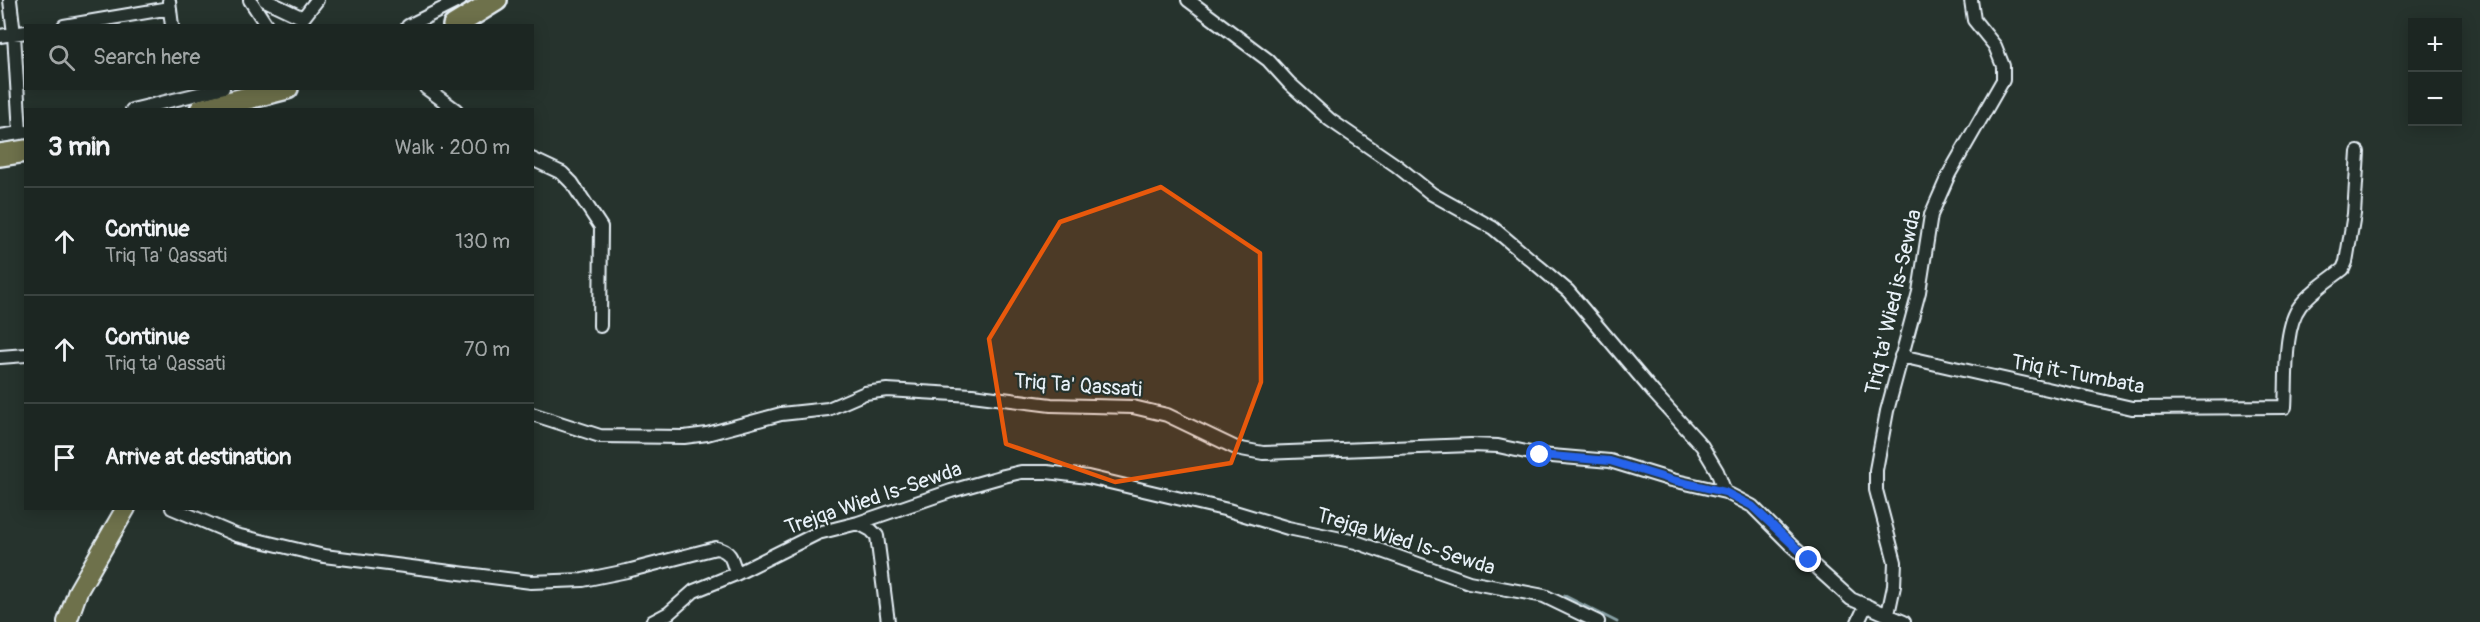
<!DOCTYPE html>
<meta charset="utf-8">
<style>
body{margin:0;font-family:Pangolin,sans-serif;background:#29322f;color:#f1f3f6}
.controls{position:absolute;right:18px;top:18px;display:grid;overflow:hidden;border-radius:0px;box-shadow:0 3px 15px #0003}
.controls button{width:54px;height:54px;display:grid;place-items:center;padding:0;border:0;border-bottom:2px solid #3a4340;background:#1c2622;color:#f1f3f6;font:30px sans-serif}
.stop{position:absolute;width:18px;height:18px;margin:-14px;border:4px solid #2563eb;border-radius:50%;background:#fff}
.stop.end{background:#2563eb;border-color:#fff;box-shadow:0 2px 6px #0008}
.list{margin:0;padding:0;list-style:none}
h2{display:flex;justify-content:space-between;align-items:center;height:78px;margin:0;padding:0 24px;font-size:26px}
h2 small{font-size:20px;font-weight:400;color:#a0a5a5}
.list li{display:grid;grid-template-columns:39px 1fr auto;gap:18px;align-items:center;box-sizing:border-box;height:108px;padding:0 24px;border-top:2px solid #3a4340}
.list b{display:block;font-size:22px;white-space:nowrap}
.list p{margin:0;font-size:20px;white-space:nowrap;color:#a0a5a5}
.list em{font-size:20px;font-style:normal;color:#a0a5a5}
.icon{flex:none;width:33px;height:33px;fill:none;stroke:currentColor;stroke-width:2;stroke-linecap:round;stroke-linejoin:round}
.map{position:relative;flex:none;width:2480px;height:622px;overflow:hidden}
.search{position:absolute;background:#1c2622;box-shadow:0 3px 15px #0003;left:24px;top:24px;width:510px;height:66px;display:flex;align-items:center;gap:15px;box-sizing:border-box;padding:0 21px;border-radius:0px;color:#a0a5a5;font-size:22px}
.panel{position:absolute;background:#1c2622;box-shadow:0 3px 15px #0003;left:24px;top:108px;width:510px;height:402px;border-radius:0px}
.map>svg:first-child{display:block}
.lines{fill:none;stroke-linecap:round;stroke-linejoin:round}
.stream{stroke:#879fa4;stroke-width:3}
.street-casing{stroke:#e8f1f8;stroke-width:16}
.primary-casing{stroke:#e8f1f8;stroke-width:22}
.highway-casing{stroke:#e8f1f8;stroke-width:26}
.street{stroke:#26332d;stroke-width:12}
.primary{stroke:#6e714b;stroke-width:18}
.highway{stroke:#6e714b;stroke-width:21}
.route{stroke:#2563eb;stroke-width:8}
.marked{fill:#e8590c;fill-opacity:0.2;stroke:#e8590c;stroke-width:4.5;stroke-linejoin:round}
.labels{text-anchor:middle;stroke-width:4.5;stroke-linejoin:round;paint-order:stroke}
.street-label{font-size:21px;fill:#e8f1f8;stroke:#26332d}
</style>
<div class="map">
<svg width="2480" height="622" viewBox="0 0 2480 622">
<rect width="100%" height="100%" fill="#26332d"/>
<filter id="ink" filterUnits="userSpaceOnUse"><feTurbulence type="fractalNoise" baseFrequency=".0167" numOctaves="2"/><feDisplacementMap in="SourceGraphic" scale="12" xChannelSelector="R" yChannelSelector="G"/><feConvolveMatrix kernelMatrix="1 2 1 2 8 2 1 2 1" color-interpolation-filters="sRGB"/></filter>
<g filter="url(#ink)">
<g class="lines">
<path class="stream" d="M1565,596L1617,622"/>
<defs>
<path id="street" d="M10,0L14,34L20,133
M250,0L267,26
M265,0L303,18L317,0
M1188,0L1268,60L1289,83L1330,120L1397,166L1432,194L1493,228L1568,291L1654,393L1702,446L1717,471L1725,492
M169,1L172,26
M64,26L170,8
M408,26L460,0
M0,36L26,32
M426,88L456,110
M132,110L223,88
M0,136L26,132
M532,159L562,173L572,183L601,227L600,326
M1901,356L2132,408L2285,407C2287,379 2283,328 2300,306C2311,291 2329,280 2343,269L2346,262L2354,214L2358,152
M0,357L26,355
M532,414L600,436L684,437L707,434L781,414L828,409L865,393L887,390L972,395L1051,405L1133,407L1167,415L1236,448L1263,453L1471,445L1498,446L1540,455L1610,461L1672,480L1725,492L1752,506L1791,545L1851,599L1904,622
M172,508L236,535L324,556L531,582L583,580L627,571L716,548C731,551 732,559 736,574L818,533L858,523L951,491L1004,476L1021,472H1047L1088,477L1228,510L1288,528L1356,542L1469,582L1544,596L1598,622
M858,523L871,530L877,536L888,622
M1888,614L1894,586L1895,562L1876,490V470L1887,411L1919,292L1931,215L1949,174L2003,80V66L1995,46L1974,20L1971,0
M652,622L669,613L694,591L736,574
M1858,622L1866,605"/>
<path id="primary" d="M67,622L78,591L126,508"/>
<path id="highway" d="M454,26L496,0
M201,110L287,88
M0,155L26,151"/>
</defs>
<use href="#street" class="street-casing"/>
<use href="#primary" class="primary-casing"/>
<use href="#highway" class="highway-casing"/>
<use href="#street" class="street"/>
<use href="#primary" class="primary"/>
<use href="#highway" class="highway"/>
</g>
</g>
<g class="lines" filter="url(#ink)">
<path class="route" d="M1540,455L1610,461L1672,480L1725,492L1752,506L1809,560"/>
</g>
<path class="marked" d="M1161,187L1260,253L1261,382L1231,463L1115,482L1006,444L989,339L1060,222Z"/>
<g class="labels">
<g class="street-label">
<text transform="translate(1893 302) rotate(-77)" y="7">Triq ta' Wied is-Sewda</text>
<text transform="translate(2078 374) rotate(11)" y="7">Triq it-Tumbata</text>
<text transform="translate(1078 385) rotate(4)" y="7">Triq Ta' Qassati</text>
<text transform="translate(873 498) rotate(-19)" y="7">Trejqa Wied Is-Sewda</text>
<text transform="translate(1406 541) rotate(17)" y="7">Trejqa Wied Is-Sewda</text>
</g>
</g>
</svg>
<div class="controls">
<button>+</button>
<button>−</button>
</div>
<div class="stop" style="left:1540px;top:455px"></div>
<div class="stop end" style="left:1809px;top:560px"></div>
<div class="search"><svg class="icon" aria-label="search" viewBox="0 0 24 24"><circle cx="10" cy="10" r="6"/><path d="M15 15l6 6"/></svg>Search here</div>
<section class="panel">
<h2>3 min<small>Walk · 200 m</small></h2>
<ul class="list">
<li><svg class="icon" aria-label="ahead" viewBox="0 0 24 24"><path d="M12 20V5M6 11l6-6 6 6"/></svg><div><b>Continue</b><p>Triq Ta' Qassati</p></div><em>130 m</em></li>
<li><svg class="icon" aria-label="ahead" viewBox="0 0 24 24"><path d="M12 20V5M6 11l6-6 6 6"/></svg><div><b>Continue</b><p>Triq ta' Qassati</p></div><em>70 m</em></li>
<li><svg class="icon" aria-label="arrive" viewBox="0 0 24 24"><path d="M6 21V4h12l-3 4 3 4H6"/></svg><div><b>Arrive at destination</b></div></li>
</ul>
</section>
</div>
